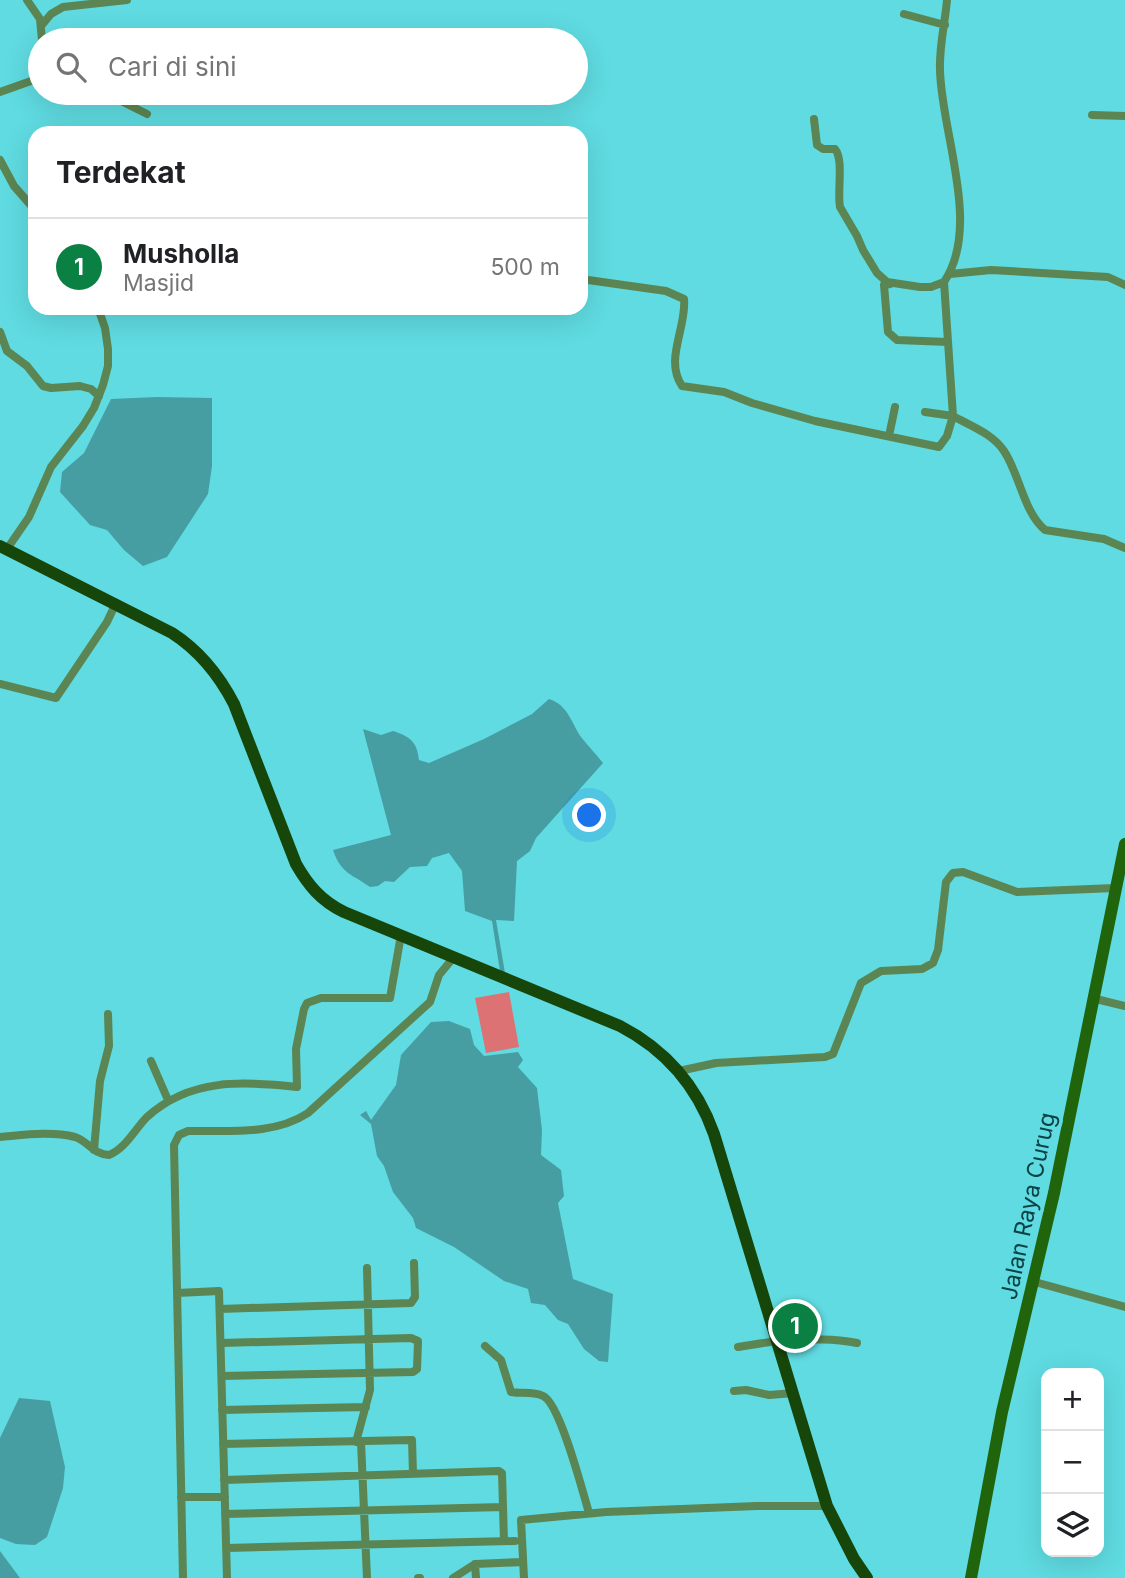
<!DOCTYPE html>
<html lang="id">
<meta charset="utf-8">
<style>
body{margin:0;font-family:Inter,sans-serif;background:#f6f6f6;color:#202124}
.controls{position:absolute;right:21px;bottom:21px;display:grid;overflow:hidden;border-radius:14px;box-shadow:0 7px 28px #0002}
.controls button{width:63px;height:63px;display:grid;place-items:center;padding:0;border:0;border-bottom:2px solid #e0e0e0;background:#fff;color:#202124;font:35px sans-serif}
.you{position:absolute;left:590px;top:816px;width:24px;height:24px;margin:-18px;border:5px solid #fff;border-radius:50%;background:#1a73e8;box-shadow:0 0 0 10px #1a73e833}
.badge{display:grid;place-items:center;width:46px;height:46px;border-radius:50%;background:#0b8043;color:#fff;font-size:23px;font-weight:700}
.pin{position:absolute;translate:-50% -50%;border:4px solid #fff;box-shadow:0 2px 7px #0006}
.list{margin:0;padding:0;list-style:none}
h2{display:flex;justify-content:space-between;align-items:center;height:91px;margin:0;padding:0 28px;font-size:30px}
h2 small{font-size:23px;font-weight:400;color:#757577}
.list li{display:grid;grid-template-columns:46px 1fr auto;gap:21px;align-items:center;box-sizing:border-box;height:98px;padding:0 28px;border-top:2px solid #e0e0e0}
.list b{display:block;font-size:26px;white-space:nowrap}
.list p{margin:0;font-size:23px;white-space:nowrap;color:#757577}
.list em{font-size:23px;font-style:normal;color:#757577}
.icon{flex:none;width:38px;height:38px;fill:none;stroke:currentColor;stroke-width:2;stroke-linecap:round;stroke-linejoin:round}
.map{position:relative;flex:none;width:1125px;height:1578px;overflow:hidden}
.search{position:absolute;background:#fff;box-shadow:0 7px 28px #0002;left:28px;top:28px;width:560px;height:77px;display:flex;align-items:center;gap:18px;box-sizing:border-box;padding:0 24px;border-radius:38px;color:#757577;font-size:26px}
.panel{position:absolute;background:#fff;box-shadow:0 7px 28px #0002;left:28px;top:126px;width:560px;height:189px;border-radius:21px}
.map>svg:first-child{display:block}
.green{fill:#dd7275}
.water{fill:#479ea2}
.lines{fill:none;stroke-linecap:round;stroke-linejoin:round}
.street{stroke:#5b8552;stroke-width:8}
.secondary{stroke:#20640c;stroke-width:12}
.primary{stroke:#17460a;stroke-width:12}
.labels{text-anchor:middle;stroke-width:7;stroke-linejoin:round;paint-order:stroke}
.street-label{font-size:23px;fill:#0a4345;stroke:#5fdbe1}
</style>
<div class="map">
<svg width="1125" height="1578" viewBox="0 0 1125 1578">
<rect width="100%" height="100%" fill="#5fdbe1"/>
<path class="green" d="M509,992L519,1047L486,1053L475,998Z"/>
<path class="water" d="M157,397L212,398V466L208,494L167,557L143,566L124,550L107,530L90,525L60,492L62,472L84,453L111,399Z
M549,699C568,705 571,722 581,737C588,746 596,754 603,763L536,838L530,851L517,861L514,921L496,920L505,973L500,971L492,921L465,911L462,871L449,853L432,858L427,866L410,867L394,882L385,881L378,886L370,887C352,874 341,874 333,850L391,835L363,729L381,735L393,731C411,737 417,742 419,760L429,763L484,739L532,714Z
M449,1021L470,1029L474,1045L484,1056L518,1052L523,1060L518,1067L537,1088L542,1130L541,1155L561,1170L564,1196L558,1203L573,1279L613,1294L608,1362L599,1361L584,1349L568,1324L558,1320L545,1305L531,1303L528,1289L504,1281L454,1247L416,1228L413,1218L393,1192L384,1166L377,1156L371,1124L360,1115L366,1111L371,1120L396,1085L401,1055L431,1022Z
M19,1398L50,1401L65,1467L63,1488L47,1537L35,1545L16,1544L0,1538V1438Z
M0,1551L20,1578H0Z"/>
<g class="lines">
<path class="street" d="M27,0L40,19L42,40
M947,0C945,23 939,47 940,70C941,132 982,226 944,282L953,416C971,426 993,434 1004,451C1020,475 1023,511 1045,530L1104,539L1125,548
M904,14L945,25
M41,26L51,14L63,7L127,0
M0,92L31,81L40,75
M112,93L123,102L147,114
M1092,115L1125,116
M814,119L817,145L823,149H835C844,160 837,191 840,207L857,236L863,250L877,273L887,282L920,287H931L944,282
M0,160L14,186L35,210
M950,274L991,270L1108,277L1125,285
M581,279L666,291L684,299C687,327 664,360 682,386L724,392L752,403L815,421L939,447L947,436L953,416L925,412
M890,284L884,285L888,332L897,340L948,342
M0,332L7,351L27,366L43,386L51,388L80,386L91,389L99,396
M889,436L895,407
M7,549L29,517L51,467L83,426L94,408L103,385L108,366V349L105,328L98,308
M0,684L56,698L107,622L116,603
M1092,998L1125,1006
M151,1061L168,1100
M679,1071L716,1063L825,1057L833,1054L861,983L881,971L922,969L933,963L938,950L946,882L953,873L963,872L1017,892L1115,888
M0,1137C24,1135 51,1131 75,1137C88,1141 94,1155 109,1155C125,1149 135,1129 147,1117C190,1078 243,1081 297,1087L296,1049L304,1009L307,1003L321,998H390L401,935
M94,1150L100,1081L109,1046L108,1014
M1035,1282L1125,1307
M177,1293L219,1291L227,1578
M220,1309L411,1303L415,1297L414,1263
M221,1343L411,1338L418,1341L417,1369L413,1372L222,1376
M777,1345C805,1339 828,1337 857,1343
M485,1346L501,1360L511,1392C521,1394 533,1391 543,1396C560,1403 583,1493 589,1513
M738,1347L776,1341
M734,1391L746,1390L769,1395L794,1393
M222,1410L366,1407
M356,1442L370,1390L367,1268
M361,1442L367,1578
M223,1444L412,1440L413,1474
M224,1480L499,1471L502,1473L504,1541
M181,1497H225
M225,1514L503,1507
M226,1548L515,1541
M475,1564L476,1578
M183,1578L174,1145L179,1135L188,1131C228,1130 273,1136 308,1113L430,1002L439,975L454,957
M418,1578H420
M453,1578L475,1564L523,1562
M524,1578L521,1520L606,1512L757,1506H827"/>
<path class="secondary" d="M971,1578L1002,1412L1054,1193L1125,844"/>
<path class="primary" d="M0,546L172,633C200,651 219,675 234,704L296,864C308,885 321,901 344,912L620,1026C666,1050 697,1086 714,1134L827,1506L854,1559L867,1578"/>
</g>
<g class="labels">
<g class="street-label">
<text transform="translate(1028 1206) rotate(-78)" y="8">Jalan Raya Curug</text>
</g>
</g>
</svg>
<div class="controls">
<button>+</button>
<button>−</button>
<button><svg class="icon" aria-label="layers" viewBox="0 0 24 24"><path d="M12 4l9 5-9 5-9-5zM3 14l9 5 9-5"/></svg></button>
</div>
<div class="you"></div>
<div class="pin badge" style="left:795px;top:1326px">1</div>
<div class="search"><svg class="icon" aria-label="search" viewBox="0 0 24 24"><circle cx="10" cy="10" r="6"/><path d="M15 15l6 6"/></svg>Cari di sini</div>
<section class="panel">
<h2>Terdekat<small></small></h2>
<ul class="list">
<li><span class="badge">1</span><div><b>Musholla</b><p>Masjid</p></div><em>500 m</em></li>
</ul>
</section>
</div>
